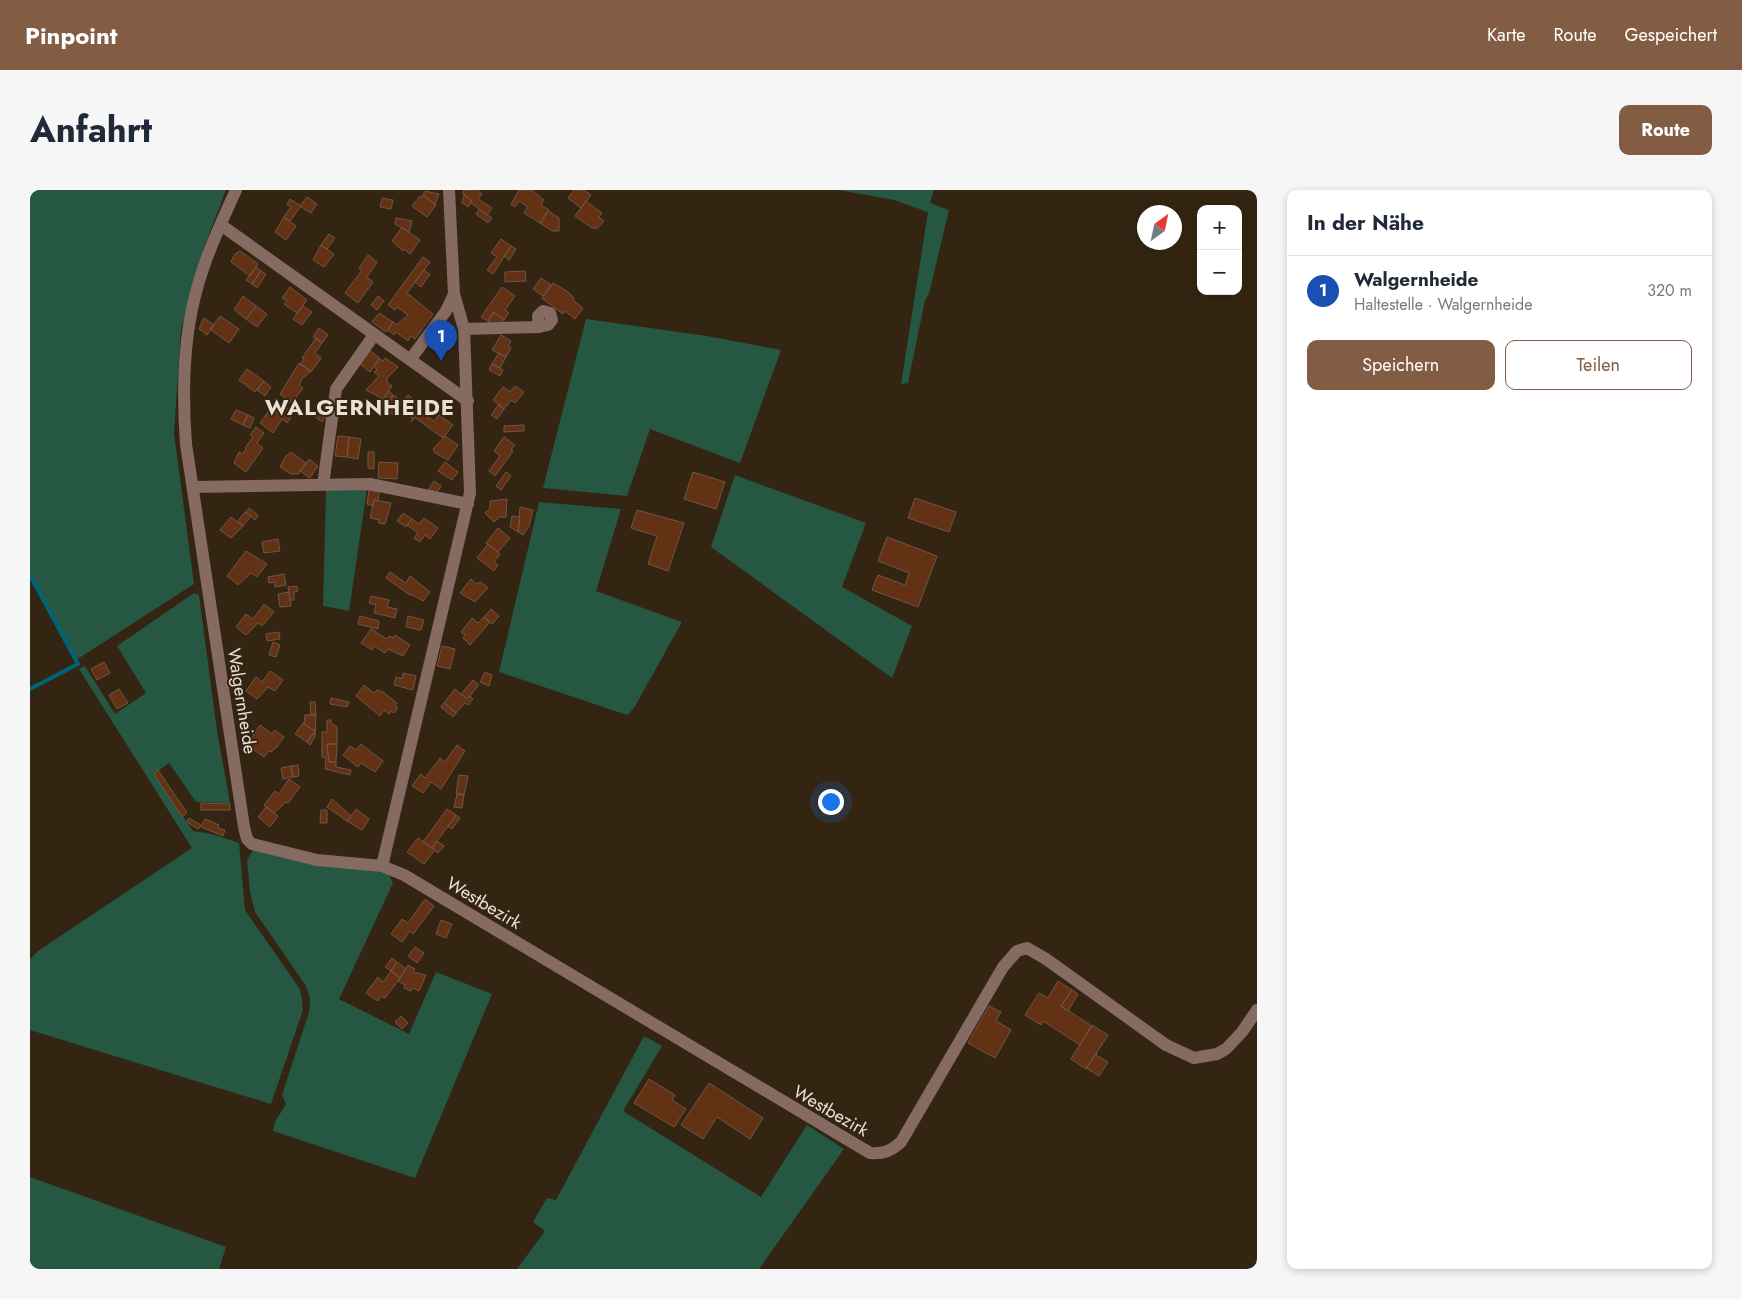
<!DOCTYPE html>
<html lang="de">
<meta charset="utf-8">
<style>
body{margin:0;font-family:Jost,sans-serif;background:#f6f6f7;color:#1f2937}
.controls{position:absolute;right:15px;top:15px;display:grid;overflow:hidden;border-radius:10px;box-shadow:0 2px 8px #0003}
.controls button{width:45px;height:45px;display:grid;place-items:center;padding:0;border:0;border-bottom:1px solid #e0e1e3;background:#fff;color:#1f2937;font:25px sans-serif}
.compass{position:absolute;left:1107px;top:15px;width:45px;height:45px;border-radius:50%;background:#fff;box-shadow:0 2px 8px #0003;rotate:33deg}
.you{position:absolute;left:800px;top:611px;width:18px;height:18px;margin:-12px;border:4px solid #fff;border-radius:50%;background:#1a73e8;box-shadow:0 0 0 8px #1a73e833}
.badge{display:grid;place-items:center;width:32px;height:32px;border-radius:50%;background:#825d44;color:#fff;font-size:16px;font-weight:700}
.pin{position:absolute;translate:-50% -41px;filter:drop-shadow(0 1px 2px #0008)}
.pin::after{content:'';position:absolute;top:26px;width:18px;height:15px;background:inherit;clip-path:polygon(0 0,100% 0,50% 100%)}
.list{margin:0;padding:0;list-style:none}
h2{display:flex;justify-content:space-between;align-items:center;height:65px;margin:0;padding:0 20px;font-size:21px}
h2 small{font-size:16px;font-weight:400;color:#747a83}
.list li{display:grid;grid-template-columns:32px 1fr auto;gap:15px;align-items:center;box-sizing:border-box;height:70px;padding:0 20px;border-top:1px solid #e0e1e3}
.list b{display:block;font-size:19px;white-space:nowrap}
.list p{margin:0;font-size:16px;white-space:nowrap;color:#747a83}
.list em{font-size:16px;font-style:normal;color:#747a83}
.actions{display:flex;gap:10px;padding:15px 20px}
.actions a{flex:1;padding:11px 0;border:1px solid #825d44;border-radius:10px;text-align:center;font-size:18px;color:#825d44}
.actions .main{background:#825d44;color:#fff}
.map{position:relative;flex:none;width:1227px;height:1079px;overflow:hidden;border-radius:10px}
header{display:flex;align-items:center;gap:30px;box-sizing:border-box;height:70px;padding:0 25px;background:#825d44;color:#fff}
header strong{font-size:24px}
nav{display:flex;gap:28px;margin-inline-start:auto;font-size:18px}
.intro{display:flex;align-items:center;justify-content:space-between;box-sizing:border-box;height:120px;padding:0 30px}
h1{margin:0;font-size:35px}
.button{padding:12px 22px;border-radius:10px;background:#825d44;color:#fff;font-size:18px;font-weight:700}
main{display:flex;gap:30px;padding:0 30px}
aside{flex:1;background:#fff;border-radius:10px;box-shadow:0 2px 8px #0003}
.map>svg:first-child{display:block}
.green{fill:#255743}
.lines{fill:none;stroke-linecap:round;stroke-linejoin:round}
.stream{stroke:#006478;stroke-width:4}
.building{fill:#633113;stroke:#6e5649}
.minor{stroke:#866b62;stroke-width:12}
.labels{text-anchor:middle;stroke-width:4;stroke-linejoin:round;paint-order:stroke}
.street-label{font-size:18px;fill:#e9dfd4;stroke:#332512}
.district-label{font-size:22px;font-weight:bold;letter-spacing:1px;fill:#e9dfd4;stroke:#332512}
</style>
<header>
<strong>Pinpoint</strong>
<nav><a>Karte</a><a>Route</a><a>Gespeichert</a></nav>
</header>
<div class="intro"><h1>Anfahrt</h1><a class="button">Route</a></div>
<main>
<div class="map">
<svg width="1227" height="1079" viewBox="0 0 1227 1079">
<rect width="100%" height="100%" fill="#332512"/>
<path class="green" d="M0,0H196L174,58L151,140L144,243L164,394L46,470L0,389Z
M809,0H904L900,13L919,20L899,104L895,110L878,193L871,194L898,22L864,10Z
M556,129L677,146L751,160L710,273L620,239L597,306L513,298Z
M705,285L836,333L812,397L882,436L862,488L681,357Z
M337,299L319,421L293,416L296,300Z
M509,312L591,319L566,401L652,432L604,518L597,525L469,482Z
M164,403L169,405L187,541L200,613L166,612L139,573L124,584L163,641L182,644L209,653L215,720L270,799L272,809L273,820L241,914L0,840V769L8,761L162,658L49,479L55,476L85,524L116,503L87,456Z
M223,660L358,683L363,693L309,809L379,844L406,782L462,804L385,988L243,941L245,932L256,914L252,905L279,822L280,808L276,796L225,722L220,702L217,670Z
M614,846L632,856L593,921L731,1007L777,935L814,959L729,1079H487L515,1041L503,1032L517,1008L526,1010Z
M0,987L196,1057L189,1079H0Z"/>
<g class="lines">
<path class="stream" d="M0,385L48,474L0,499"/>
</g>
<path class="building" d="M434,0H447L452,4L448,9L462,18L457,25L441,13L442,11L432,3Z
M489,0H502L514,10L511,15L519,20L510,33L494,23L498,17L489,11L485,17L481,14Z
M544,0H554L561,5L551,18L538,8Z
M395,1L409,4L405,14L393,5Z
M393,5L406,15L397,27L382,16L390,6L392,8Z
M434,5L442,11L438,17L432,13Z
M277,7L287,14L281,23L270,16Z
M352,8L363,10L361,19L350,17Z
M260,9L271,16L260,31L254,27L261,17L257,14Z
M556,11L572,23L569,27L574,31L568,38H562L545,26Z
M449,19L462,28L458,33L446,24Z
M518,21L529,28V41H522L510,33Z
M254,27L266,36L256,50L245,42Z
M366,28L382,31L379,42L365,34Z
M372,37L390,50L380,64L374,59L373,61L362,51Z
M299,44L305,48L297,59L291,55Z
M471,49L481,56L463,84L457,80L467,67L461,63Z
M291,55L304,64L294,77L283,70Z
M481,56L486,59L479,70L474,66Z
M210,61L228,74L220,86L201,72L205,64Z
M338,65L347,72L337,87L343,92L328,113L315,103L332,80L329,78Z
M393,67L400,72L377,103L403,124L385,149L381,146L378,151L366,142L364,145L358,140L363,132L367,135L378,125L367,117L365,120L358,115Z
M226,77L231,81L222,94L216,90Z
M394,80L400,84L391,97L385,92Z
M231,81L236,84L227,98L222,94Z
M495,81L496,91L475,92V82Z
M511,88L521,95L513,106L503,99Z
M523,93L538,102L544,108L543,110L553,118L545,129L535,121L533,124L526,119L512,108Z
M260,97L277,110L267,123L254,114L257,111L252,108Z
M472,97L485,106L475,120L479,123L474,130L464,122L458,131L451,127Z
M213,106L226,116L216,129L204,120Z
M348,106L354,111L347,120L341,115Z
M226,116L237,124L227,137L216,129Z
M273,116L282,122L272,135L263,129Z
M464,122L474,130L471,135L464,136L458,131Z
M349,123L363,132L356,142L342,132Z
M190,126L209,139L199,153L180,139Z
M174,128L184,135L177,145L169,139Z
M289,138L298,145L292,153L283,147Z
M471,145L481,151L478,156L481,158L476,167L462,160Z
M286,148L292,153L285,163L291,168L281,182L270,174L274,169L272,168Z
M340,161L350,168L340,182L330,174Z
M469,163L476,167L470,178L462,174Z
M355,168L368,177L357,188V192L362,196L353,209L336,200L349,186L344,182L347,180L344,176L349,169L353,171Z
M269,173L281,181L272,189L269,195L273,198L262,213L250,204Z
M462,174L473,180L470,186L459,180Z
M217,179L234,191L225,202L209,190Z
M234,191L241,197L235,206L227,200Z
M485,196L494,202L485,213L481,210L474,219L463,210L473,197L480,202Z
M359,201L363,205L350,224L345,220Z
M363,205L373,212L378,205L393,216L381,232L383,229L370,219L365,226L354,218Z
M252,214L264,223L257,233L252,229L243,243L230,233L240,219L246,223Z
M469,214L474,219L467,229L461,225Z
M289,217L298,223L292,232L283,225Z
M206,220L218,225L213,235L201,229Z
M389,221L404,231L409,225L423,235L413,248L384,227Z
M218,225L224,228L220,238L213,235Z
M494,235V241L474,242V236Z
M226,237L234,243L227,253L233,258L216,282L204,273L209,262L213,264L216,259L215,258L223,247L220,245Z
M308,246L319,247L317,267L305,266Z
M415,246L428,255L418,270L405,263L403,259Z
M319,247L331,249L328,269L317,267Z
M474,247L485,255L481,260L483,261L465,286L459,281L470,266L464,261Z
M261,262L276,273L268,284H261L250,277L255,267Z
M338,262H344V279L338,278Z
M279,269L288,276L280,288L270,281Z
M349,272L368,273L367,289L348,288Z
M415,272L428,282L422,290L408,281Z
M476,282L481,286L471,300L466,296Z
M663,282L695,292L686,319L654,309Z
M404,291L411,296L406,304L399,299Z
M339,300L349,302L348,311L344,310L343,316L337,314Z
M885,308L926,322L919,342L878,328Z
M477,309L476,327H469L464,332L455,323L460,318V311Z
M344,310L361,313L355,334L349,333V330L340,328Z
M490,317L503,320L499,336L493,345L488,342Z
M219,318L228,325L225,330L216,322Z
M607,320L654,333L638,381L618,374L627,346L601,338Z
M215,322L221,326L213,336L207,332Z
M373,323L382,329L376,337L367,331Z
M482,326L490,327L488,342L480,337Z
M201,327L213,336L201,348L190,340Z
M394,328L408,338L400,349L395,345L390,352L384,348L388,343L377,335L382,329L389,334Z
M468,338L480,348L468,362L456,353Z
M857,347L907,366L888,417L842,400L848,385L875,395L879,383L848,371Z
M248,349L250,361L234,363L232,352Z
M458,354L470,364L464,372L468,375L464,381L447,368Z
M216,361L237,374L227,387L221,383L208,395L197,386Z
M360,382L376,393L380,386L400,402L393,411L381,404L380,405L356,388Z
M254,384L256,395L245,397V392L239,393L238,387Z
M441,389L446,394L451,392L458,398L445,412L430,403Z
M267,396L268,401L264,402V410H260L258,397Z
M259,402L261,416L250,417L248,404Z
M341,406L359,410L357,417L367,419L365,428L344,423L346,415L339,413Z
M234,414L244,422L232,436L228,433L216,445L206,437L216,424L223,429Z
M461,419L469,426L462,434L454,427Z
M330,426L349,431L348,439L328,434Z
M378,426L394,430L391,440L376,437Z
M454,427L460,432L440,455L433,448L435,445L431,442L442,428L448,433Z
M341,439L357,449L359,446L363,448L365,445L380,455L373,466L358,459L355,463L344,456L342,460L331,453Z
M249,442L250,449L237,451L236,444Z
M243,452L250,455L246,467L239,465Z
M412,456L425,459L420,479L407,476Z
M74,472L80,483L67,490L61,479Z
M240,481L253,490L245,501L238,497L227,509L216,501L226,487L232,492Z
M455,482L462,485L459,496L450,492Z
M373,483L386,486L383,500L364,495L366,487L372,489Z
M443,490L449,495L437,509L431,504Z
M334,495L344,503L347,500L353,502L367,513L365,516L368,518L364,523L361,521L359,524L354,520L350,526L326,506Z
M89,499L98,513L87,519L79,505Z
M425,499L437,509L440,506L443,509L438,515L435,513L426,523L414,513Z
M301,508L319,512L317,517L300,514Z
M280,512H285L286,525H281Z
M414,513L426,523L423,527L411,517Z
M275,525H286L285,547L280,555L277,552L285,541L274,534Z
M297,530H301V533L307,537V554H297L299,572H306V577L321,580L320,585L295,579L296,567H292V542H297Z
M273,533L285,541L277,552L265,544Z
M230,535L242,544L245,540L254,547L247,557L241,562L239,561L234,567L217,555Z
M297,554H307L306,572H299Z
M331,554L353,571L345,582L331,573L328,577L313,565L320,556L326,560Z
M427,555L435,561L411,599L401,592L393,603L382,596L391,584L395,588L410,568L415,572Z
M268,575L269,586L263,587L261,576Z
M261,576L263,587L253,589L251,578Z
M128,580L157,623L152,627L124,584Z
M429,585L438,586L434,605L426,603Z
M259,589L270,597L258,613L256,612L244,623L234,615L245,601L249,604Z
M427,604L434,605L432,618L424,617Z
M302,609L321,626L317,631L297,617Z
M171,613L200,614V620H171Z
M236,617L248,626L240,637L228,627Z
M326,619L339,629L332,640L317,631Z
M417,619L426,625L402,658L393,652Z
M291,620H297V633H290Z
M426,625L430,628L422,639L418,636Z
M159,628L171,635L168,639L157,632Z
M175,629L189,635L188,638L195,640L193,646L171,637Z
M388,648L405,660L394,674L377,662Z
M407,651L414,656L408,663L402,658Z
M395,709L404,716L383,744L380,741L372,752L361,744L372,729L378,733Z
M411,730L422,734L416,748L406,744Z
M385,757L394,763L387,773L378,766Z
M362,768L367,772L361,781L355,777Z
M367,772L376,779L370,788L361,781Z
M378,775L385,779L383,782L396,785L389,801L383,798L381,801L374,798L375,795L368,791Z
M361,781L370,788L355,808L351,806L348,811L336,803L348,787L353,792Z
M1028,791L1042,800L1031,816L1062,836L1050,855L1013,831L1011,835L995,825L1009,803L1018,808Z
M1042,800L1048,804L1038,821L1031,816Z
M959,816L971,822L966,831L981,840L965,868L938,853Z
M371,826L378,833L372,839L365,832Z
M1062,835L1078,845L1056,879L1041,869Z
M1067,862L1066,865L1078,872L1069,886L1056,878Z
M619,889L645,905L642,910L656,919L644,937L604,913Z
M679,893L733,928L720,949L687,927L673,949L651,935Z"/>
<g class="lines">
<path class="minor" d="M206,0C192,31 177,63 168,95C153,146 152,202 156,254L214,637L217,649L222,654L287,670L352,676L374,685L840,963C854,964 861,961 871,952L973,777L987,761L997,758L1016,769L1136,855L1164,868L1187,864L1196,859L1212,842L1227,820
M191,35L438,211
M434,139L509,137L518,135L522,130L520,123L513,121L508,126L509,137
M380,170L416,121L424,104
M293,295L306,199L344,145
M163,297L340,294L438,314
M352,676L440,303L434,139L424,104L419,0"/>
</g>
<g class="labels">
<g class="street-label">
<text transform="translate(212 511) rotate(81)" y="6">Walgernheide</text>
<text transform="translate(454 713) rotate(31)" y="6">Westbezirk</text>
<text transform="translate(801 921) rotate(30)" y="6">Westbezirk</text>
</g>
<g class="district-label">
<text x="330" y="225">WALGERNHEIDE</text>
</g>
</g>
</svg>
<div class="controls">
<button>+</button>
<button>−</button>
</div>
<svg class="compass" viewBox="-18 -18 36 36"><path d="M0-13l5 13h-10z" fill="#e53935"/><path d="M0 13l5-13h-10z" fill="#747a83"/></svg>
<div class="you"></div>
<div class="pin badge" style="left:411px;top:171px;background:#1a4fb4">1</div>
</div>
<aside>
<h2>In der Nähe<small></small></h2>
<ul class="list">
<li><span class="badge" style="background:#1a4fb4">1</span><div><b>Walgernheide</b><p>Haltestelle · Walgernheide</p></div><em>320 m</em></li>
</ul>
<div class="actions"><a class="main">Speichern</a><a>Teilen</a></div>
</aside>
</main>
